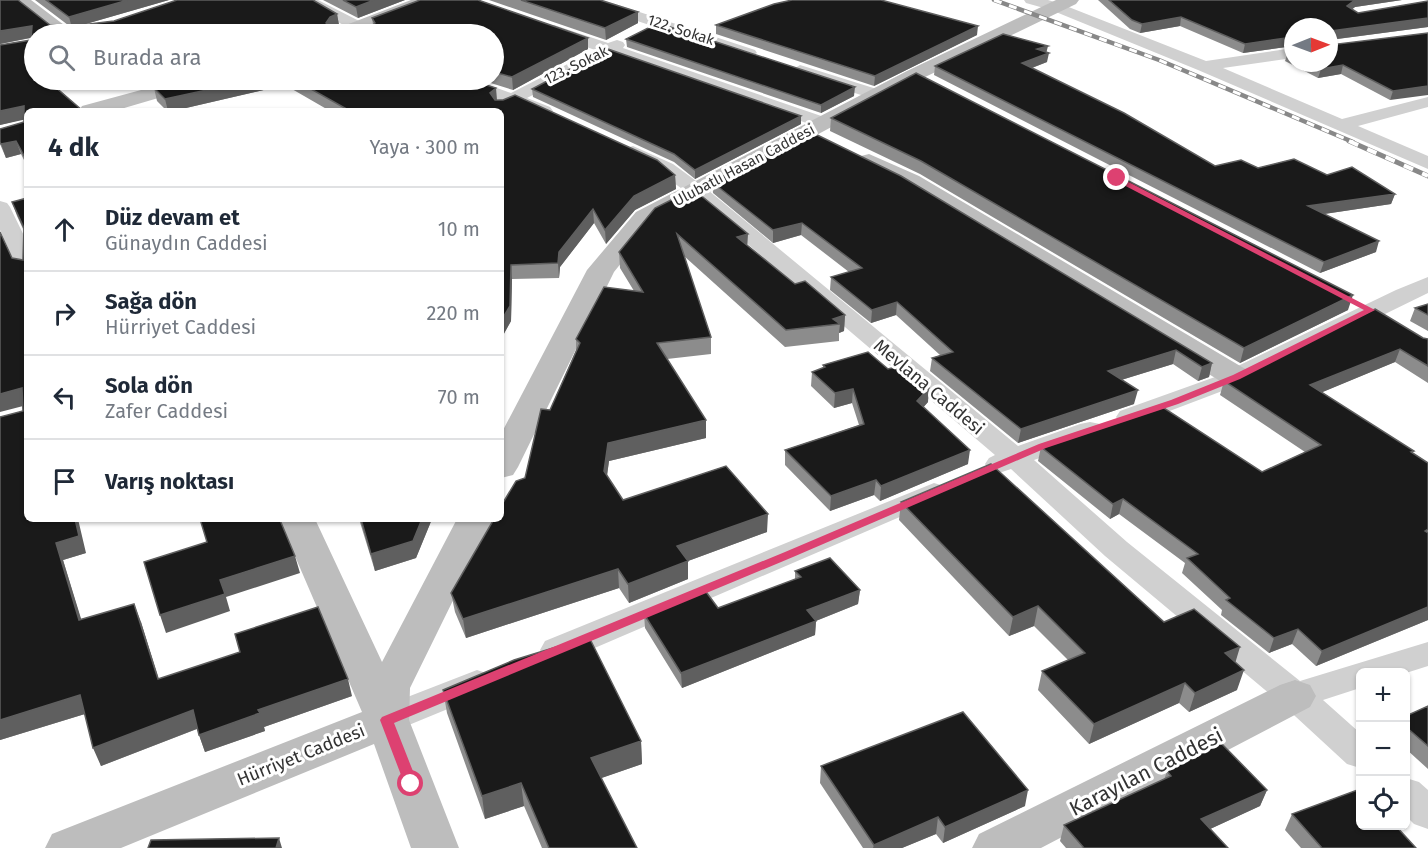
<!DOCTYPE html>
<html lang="tr">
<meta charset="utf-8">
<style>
body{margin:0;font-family:"Fira Sans",sans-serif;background:#f6f6f7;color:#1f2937}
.controls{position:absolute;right:18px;bottom:18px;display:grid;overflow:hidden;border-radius:9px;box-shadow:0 2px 4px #0004}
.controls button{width:54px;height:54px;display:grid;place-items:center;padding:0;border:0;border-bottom:2px solid #e0e1e3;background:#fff;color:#1f2937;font:30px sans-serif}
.compass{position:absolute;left:1284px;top:18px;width:54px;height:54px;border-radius:50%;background:#fff;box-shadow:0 2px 4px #0004;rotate:89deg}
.stop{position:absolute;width:18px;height:18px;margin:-14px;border:4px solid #dd4171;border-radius:50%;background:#fff}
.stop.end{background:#dd4171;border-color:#fff;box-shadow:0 2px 6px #0008}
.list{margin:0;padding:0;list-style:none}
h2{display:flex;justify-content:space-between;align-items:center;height:78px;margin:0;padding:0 24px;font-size:26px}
h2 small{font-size:20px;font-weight:400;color:#747a83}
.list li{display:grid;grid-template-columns:39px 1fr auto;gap:18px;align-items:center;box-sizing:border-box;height:84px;padding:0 24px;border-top:2px solid #e0e1e3}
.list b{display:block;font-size:22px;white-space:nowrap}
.list p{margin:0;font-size:20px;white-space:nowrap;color:#747a83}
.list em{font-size:20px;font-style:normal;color:#747a83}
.icon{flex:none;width:33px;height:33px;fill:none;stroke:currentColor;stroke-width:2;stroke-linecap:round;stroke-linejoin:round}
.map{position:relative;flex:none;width:1428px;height:848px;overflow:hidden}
.search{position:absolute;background:#fff;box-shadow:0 2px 4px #0004;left:24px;top:24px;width:480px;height:66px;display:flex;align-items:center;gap:15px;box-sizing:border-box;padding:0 21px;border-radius:33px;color:#747a83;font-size:22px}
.panel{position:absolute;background:#fff;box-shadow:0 2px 4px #0004;left:24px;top:108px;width:480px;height:414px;border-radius:9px}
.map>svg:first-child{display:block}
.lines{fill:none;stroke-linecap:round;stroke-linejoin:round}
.street{fill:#d0d0d0;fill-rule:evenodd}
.secondary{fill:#bdbdbd;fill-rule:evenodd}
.rail-far1-casing{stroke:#888;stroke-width:4.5}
.rail-casing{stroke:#888;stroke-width:5}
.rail-far1{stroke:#fff;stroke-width:3;stroke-dasharray:8;stroke-linecap:butt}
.rail{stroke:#fff;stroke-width:4;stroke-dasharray:10;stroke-linecap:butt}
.wall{fill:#8c8c8c}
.shaded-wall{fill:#5f5f5f}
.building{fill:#1a1a1a;stroke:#5f5f5f;stroke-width:1.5}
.route{fill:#dd4171}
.labels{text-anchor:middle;stroke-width:6;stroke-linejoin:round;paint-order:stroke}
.far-street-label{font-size:15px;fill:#333;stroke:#fff}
.street-label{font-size:18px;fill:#333;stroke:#fff}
.near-street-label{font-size:21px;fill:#333;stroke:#fff}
</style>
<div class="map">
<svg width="1428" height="848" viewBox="0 0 1428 848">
<rect width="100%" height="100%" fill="#fff"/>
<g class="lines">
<path class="street" d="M300,0H318L365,24L375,34H359Z
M581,0H603L755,50L757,53L749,58L743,56L583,3Z
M1024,0H1048L1061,4L1206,61L1293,48V58L1223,68L1342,119L1428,97V107L1358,126L1428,156V169L1198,70L1051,10L1026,3Z
M554,25L608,43L617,40L623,42L625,45L623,48L830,119L833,123L830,127H818L610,55L527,98L550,107L553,111L550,115L544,116L515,106L503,111L497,110L494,106L500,100L455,84L452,80H475L511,93L595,50L548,33L546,30L548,27Z
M800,65L883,91L886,95L883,99L877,100L794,74L792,70Z
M633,146L673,164L703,186L1018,446L1080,424L1090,422L1100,424L1104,430L1100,436L1034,460L1127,542L1300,681L1428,642V666L1406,673L1360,672V688L1323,700L1360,733V768L1347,764L1283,705L1105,556L1011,469L999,473L989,470L985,464L989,458L995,455L689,194L659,172L626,156L623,152L626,148Z
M0,201L7,203L10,207L27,242V273L19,271L16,266L0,230Z
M1428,277V293L1246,382L1138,423L1129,425L1120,423L1116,417L1120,411L1215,377L1396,290Z
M934,483L944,486L948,492L944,498L569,659L557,662L545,659L540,650L545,641Z
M477,670L489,674L494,683L489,692L387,734L374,730L369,720L374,710Z
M1406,778L1419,782L1428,790V829L1414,824L1406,816Z"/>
<path class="secondary" d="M10,0H31L76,34H54Z
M411,0H436L433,4L356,34H330L333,30Z
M1056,0H1079L1076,4L921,79L654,222L614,272L518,467L513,475L501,478V434L587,270L636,212L907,71Z
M178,80H209L206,84L114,111H79L82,106Z
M869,154L919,176L1247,370L1252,377L1247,384L1236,386L1225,384L901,186L861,166L857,161L861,156Z
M279,519H315L382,662L457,519H493L410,688L409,720L459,848H411L374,744L121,848H45L52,834L362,712Z
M1295,680L1310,685L1316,696L1310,707L1041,848H972L979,834L1280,685Z"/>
<defs>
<path id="rail-far1" d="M994,0L1159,60L1353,142"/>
<path id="rail" d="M1349,141L1428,176"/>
</defs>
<use href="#rail-far1" class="rail-far1-casing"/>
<use href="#rail" class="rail-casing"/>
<use href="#rail-far1" class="rail-far1"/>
<use href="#rail" class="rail"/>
</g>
<path class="wall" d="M0,0H18L50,25H68L35,0H169L82,25L114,21L177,0H313L337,14L339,25H373L372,18L420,0H478L588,38V49L513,90L481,80H494V34H34V80H99L55,86L83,111H27V166L21,154L6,158L0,144V129L24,122V119L0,125V45L31,40V38L0,44Z
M323,0H405L358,18Z
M489,0H600L638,12V23L606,40Z
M1098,0H1402L1355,7L1352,9L1358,13L1428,1V27L1330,40V45L1428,33L1390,100L1341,74L1318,78L1285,61L1288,52L1293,51V63H1329L1293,27V46L1243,53L1180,26L1140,33L1130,29Z
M716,25L977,35L874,86L716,34Z
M626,39L854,96L821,113L627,47Z
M1047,62L1032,68L1215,166L1258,168L1327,175L1395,194L1391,204L1324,214L1376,252L1320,273L934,75L935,66Z
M137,80H171L144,87Z
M184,80H470L497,100L675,175L676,189L635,210L606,244L594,223L560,267L559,278L512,279L511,321L501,339V111H330L285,85L173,111H167L157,101L154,88Z
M532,89L801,116V124L695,179L674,162L533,97Z
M831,118L1348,310L1240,363L920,174L830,131Z
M712,182L1212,363L1209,377L1198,381L1173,364L1121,380L1134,404L1018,443L930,371L932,358L940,355L896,315L871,323L830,290L831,277L849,272L801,235L773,243L713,193Z
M27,198V519L86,553L63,560L81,620L141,622L159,679L352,696L264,727L265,731L205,752L197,729L101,766L85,714L0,740V417L23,411L12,258L23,260L24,231L17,216L12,202Z
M655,208L747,245L795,284L845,315L844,331L839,333V341L785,347L684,256L711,337V354L667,359L706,420V438L609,461L607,476L623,500L767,532L688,561V579L629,603L619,588L466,638L455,612L451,593L525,478L550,410L576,350V339L634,291L620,268L619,252Z
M1428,304V331L1410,321L1415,308Z
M1423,338L1428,339V383L1395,362L1322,392L1428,463V620L1316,666L1292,644L1269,653L1221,615L1222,610L1182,573L1185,563L1119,514L1110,519L1038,461L1041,447L1262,472L1305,452L1220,395L1224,381Z
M823,365L928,402L923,407L968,464L880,501L874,495L830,511L785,465V450L859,425L852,403L834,408L811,386L812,372L823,368Z
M901,502L1164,622L1235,662L1237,690L1189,712L1179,703L1089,744L1038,690L1042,671L1068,660L1034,626L1009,636L899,520Z
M359,519H432L416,558L375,571Z
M795,571L860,590L858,604L816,621L815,635L682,688L645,628L644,614L718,608L795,580Z
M443,690L641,741L642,764L601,778L637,848H542L524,806L485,819L447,713Z
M1428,706V769L1406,749V716Z
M821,766L1025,806L943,843L936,834L902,848H863L820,783Z
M1167,771L1267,790L1260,806L1210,829L1228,848H1066L1060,841L1064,825L1164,780Z
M1292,814L1416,848H1301L1285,830Z"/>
<path class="shaded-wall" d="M128,0H169L72,28L69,17Z
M374,0H405L358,18L356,7Z
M1355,0H1402L1355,7L1345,15L1347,6Z
M638,12V23L606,40L605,28Z
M337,14L339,25L332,28L326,23L330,17Z
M1181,17L1180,26L1140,33L1142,24Z
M1428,18V27L1329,40L1331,31Z
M32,26L34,37L0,44V31Z
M978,26L977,35L874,86L875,76Z
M1293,37V46L1243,53L1245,44Z
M588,38V49L513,90L512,77Z
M1048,46L1046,54L1049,53L1047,62L1021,72L1022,63L1037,49Z
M1343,65L1341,74L1318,78L1321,69Z
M43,80H99L46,88Z
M142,80H171L144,87Z
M253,80H284L285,85L173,111H168L165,99Z
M1428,86V95L1390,100L1393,91Z
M855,87L854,96L821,113V105Z
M496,88L497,100L492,106L490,93Z
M24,106L27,119L0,125V111Z
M801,116V124L695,179V170Z
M16,141L21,154L6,158L1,144Z
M675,175L676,189L635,210L606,244L605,230L634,196Z
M1395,194L1391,204L1304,217L1308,206Z
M593,209L594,223L560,267L559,278L558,263L559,252Z
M802,223L801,235L773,243V230Z
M748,234L747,250L737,237Z
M1379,241L1376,252L1320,273L1324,262Z
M511,265L512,279L511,321L501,339V321Z
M1353,295L1348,310L1240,363L1244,348Z
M897,302L896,315L871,323L872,310Z
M845,315L844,331L839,333L840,324L833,319Z
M1400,349L1395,362L1306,399L1310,385Z
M1176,350L1173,364L1105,385L1108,371Z
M1212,363L1209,377L1198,381L1202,367Z
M22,388L27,405L0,412V394Z
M929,388L928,402L916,416L917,401Z
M853,389L852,403L834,408L835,393Z
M1138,390L1134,404L1018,443L1021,429Z
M706,420V438L609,461L605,489L604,471L608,443Z
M970,450L968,464L880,501L881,486Z
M876,480L874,495L830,511L831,496Z
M1123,499L1119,514L1110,519L1113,504Z
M768,514L767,532L688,561V579L629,603L628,584L677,546Z
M75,519H78L86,553L63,560L87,638L79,620L56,543Z
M422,519H432L416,558L375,571L371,554Z
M295,556L300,573L226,597L230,611L166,633L160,615L220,580Z
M618,569L619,588L466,638L463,619Z
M860,590L858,604L808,624L816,621L815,635L682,688L681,673L807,610Z
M134,604L141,622L164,697L158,679Z
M1038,606L1034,626L1009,636L1013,617Z
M1428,607V620L1316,666L1322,651Z
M1298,629L1292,644L1269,653L1274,638Z
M1240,647L1234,667L1225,653Z
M1244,670L1237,690L1189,712L1195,693Z
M348,679L352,696L264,727L265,731L205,752L199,735L258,710Z
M1185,683L1179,703L1089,744L1094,724Z
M80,695L88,713L0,740V720Z
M193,710L199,728L101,766L93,748Z
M641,741L642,764L593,781L591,758Z
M521,783L524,806L485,819L482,796Z
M1028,790L1025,806L943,843L945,827Z
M1267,790L1260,806L1195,836L1201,819Z
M938,817L936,834L902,848H873L874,845Z
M279,838L282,848H276Z"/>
<path class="building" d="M0,0H18L50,25H81L114,21L177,0H313L337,14L330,17L326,23L328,25H373L375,23L372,18L420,0H478L588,38L512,77L494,72V34H34V80H47L83,111H27V161L16,141L1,144L0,142V129L24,122V106L0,111V45L31,40L32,26L0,31Z
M46,0H128L69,17Z
M343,0H374L356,7Z
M521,0H600L638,12L605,28Z
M792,0H881L978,26L875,76L716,25L774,4Z
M1109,0H1355L1347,6L1358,13L1428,1V18L1331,31L1330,45L1428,33V86L1393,91L1343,65L1321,69L1309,63H1329V27H1293V37L1245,44L1181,17L1142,24L1132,20Z
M658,23L855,87L821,105L626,39Z
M1003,34L1048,46L1037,49L1049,53L1022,63L1124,113L1215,166L1241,160L1258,168L1294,159L1327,175L1352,167L1395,194L1308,206L1379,241L1324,262L935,66Z
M608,49L801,116L695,170L674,154L532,89Z
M916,73L1353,295L1244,348L921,161L831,118Z
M184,80H253L165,99L154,88Z
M295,80H470L496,88L490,93L495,100H503L515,95L657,160L675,175L634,196L605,230L593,209L559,252L558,263L511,265L510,306L501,321V111H350Z
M809,131L901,176L1212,363L1202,367L1176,350L1108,371L1138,390L1021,429L932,358L953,352L897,302L872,310L831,277L862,268L802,223L773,230L712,182Z
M693,189L748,234L737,237L795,284L805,281L845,315L833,319L840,324L786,330L677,234L711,337L657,343L706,420L608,443L604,471L623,500L726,466L768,514L677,546L688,561L628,584L618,569L463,619L451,593L494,519H501V506L516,481L525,478L541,409L550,410L580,343L576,339L604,287L643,292L619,252L655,208Z
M27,198V519H75L79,536L56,543L79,620L134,604L158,679L240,652L235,634L318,607L348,679L258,710L260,713L199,735L193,710L93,748L80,695L0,720V417L23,411L22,388L0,394V232L12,258L23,260L24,228L12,202Z
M1428,304V315L1415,308Z
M1375,309L1423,338L1428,339V366L1400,349L1310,385L1414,451L1411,452L1428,463V529L1425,531L1428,533V607L1322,651L1298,629L1274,638L1226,600L1230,598L1187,558L1198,554L1123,499L1113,504L1041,447L1161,406L1262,472L1321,445L1224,381L1251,372L1256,367Z
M868,352L888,369L902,365L929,388L917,401L970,450L881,486L876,480L831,496L785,450L864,424L853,389L835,393L812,372L825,367L823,365Z
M991,464L1164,622L1194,609L1240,647L1225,653L1244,670L1195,693L1185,683L1094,724L1042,671L1085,653L1038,606L1013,617L901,502Z
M200,519H274L275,521L280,520L295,556L220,580L225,594L160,615L144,562L207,542Z
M361,519H422L413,541L371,554Z
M830,558L860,590L807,610L816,621L681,673L644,614L704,589L718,608L801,577L795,571Z
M589,637L641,741L591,758L637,848H549L521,783L482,796L443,690L514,660Z
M1428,706V746L1406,727V716Z
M963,712L1028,790L945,827L938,817L874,845L821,766Z
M1221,743L1267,790L1201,819L1228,848H1084L1064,825L1171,776L1167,771Z
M1360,789V825H1395L1416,848H1322L1292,814Z
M279,838L276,848H148L151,840Z"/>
<path class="route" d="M1117,176L1375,310L1240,379L1178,404L1046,448L793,557L394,723L418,784L416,788H406L380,720L382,717L785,552L1039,444L1171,400L1233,375L1364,310L1114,180Z"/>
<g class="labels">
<g class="far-street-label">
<text transform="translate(681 30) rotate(18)" y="5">122. Sokak</text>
<text transform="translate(576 65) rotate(-26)" y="5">123. Sokak</text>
<text transform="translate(744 165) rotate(-28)" y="5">Ulubatlı Hasan Caddesi</text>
</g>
<g class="street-label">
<text transform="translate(929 387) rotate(40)" y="6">Mevlana Caddesi</text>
<text transform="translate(301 755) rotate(-22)" y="6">Hürriyet Caddesi</text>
</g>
<g class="near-street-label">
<text transform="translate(1146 772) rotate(-27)" y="7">Karayılan Caddesi</text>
</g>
</g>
</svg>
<div class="controls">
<button>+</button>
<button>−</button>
<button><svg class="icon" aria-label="locate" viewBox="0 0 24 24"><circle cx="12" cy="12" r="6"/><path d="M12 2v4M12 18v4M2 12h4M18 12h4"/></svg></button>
</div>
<svg class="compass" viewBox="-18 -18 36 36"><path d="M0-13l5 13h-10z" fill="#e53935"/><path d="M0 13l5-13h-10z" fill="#747a83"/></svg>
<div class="stop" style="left:411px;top:784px"></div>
<div class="stop end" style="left:1117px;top:178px"></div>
<div class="search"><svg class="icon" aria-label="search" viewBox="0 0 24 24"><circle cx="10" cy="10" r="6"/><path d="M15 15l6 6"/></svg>Burada ara</div>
<section class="panel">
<h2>4 dk<small>Yaya · 300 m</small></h2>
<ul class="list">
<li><svg class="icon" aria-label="ahead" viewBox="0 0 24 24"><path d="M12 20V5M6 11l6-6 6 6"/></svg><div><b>Düz devam et</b><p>Günaydın Caddesi</p></div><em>10 m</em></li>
<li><svg class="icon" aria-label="right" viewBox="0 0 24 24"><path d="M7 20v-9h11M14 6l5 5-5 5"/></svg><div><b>Sağa dön</b><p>Hürriyet Caddesi</p></div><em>220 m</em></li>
<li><svg class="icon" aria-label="left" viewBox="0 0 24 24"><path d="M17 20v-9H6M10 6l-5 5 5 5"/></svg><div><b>Sola dön</b><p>Zafer Caddesi</p></div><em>70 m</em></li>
<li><svg class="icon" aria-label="arrive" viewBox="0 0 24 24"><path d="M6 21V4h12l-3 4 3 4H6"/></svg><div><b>Varış noktası</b></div></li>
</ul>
</section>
</div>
